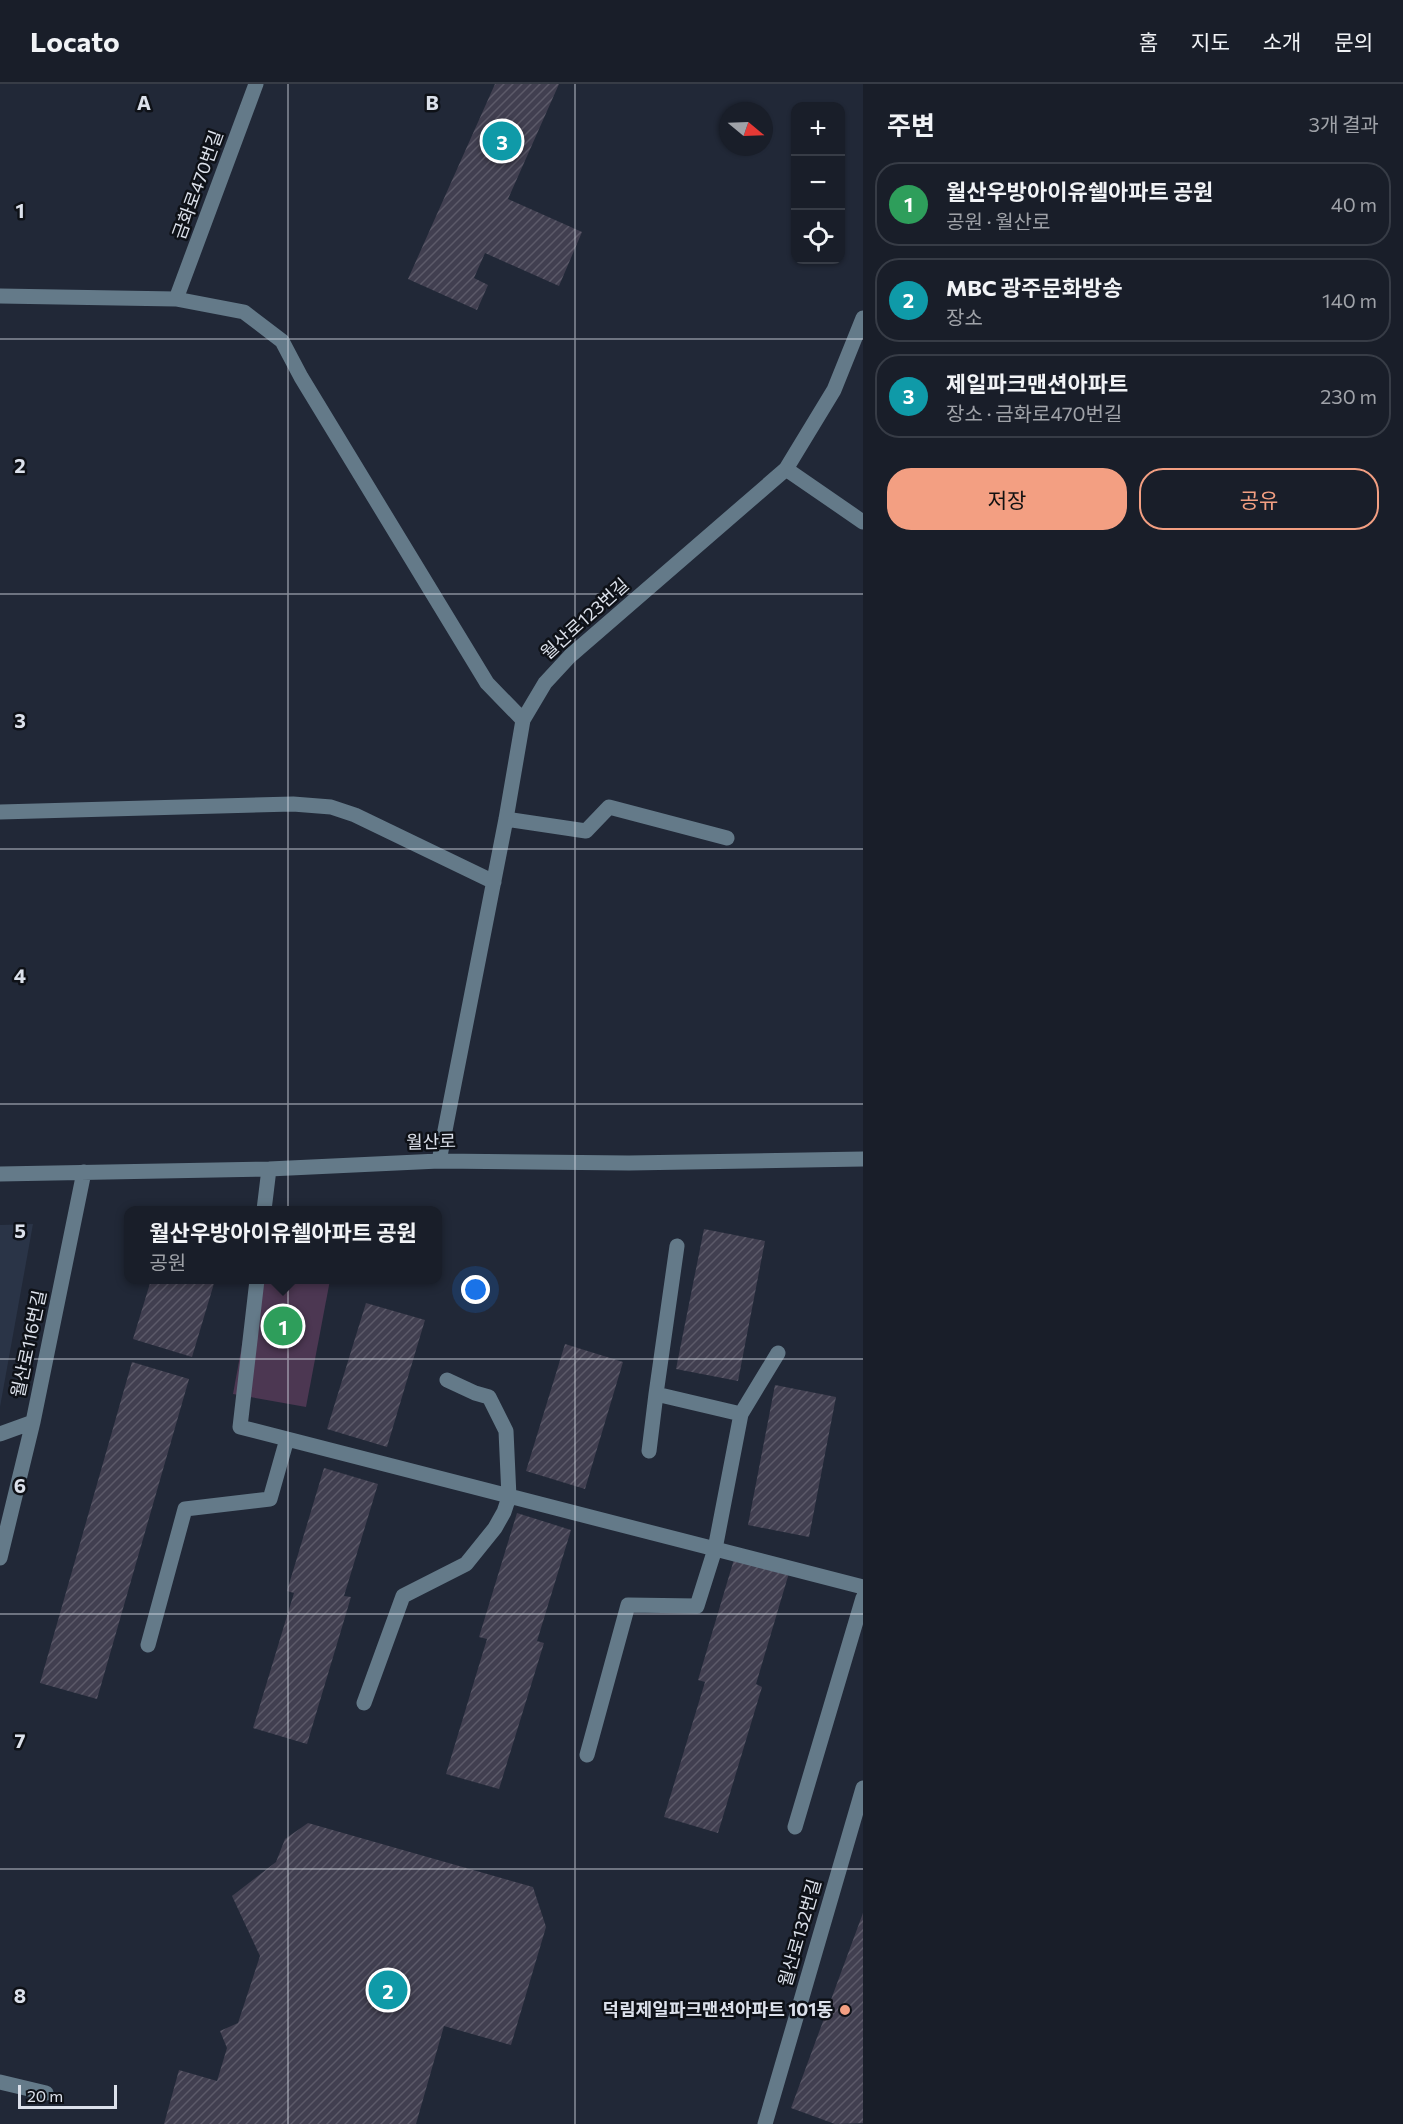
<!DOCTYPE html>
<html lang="ko">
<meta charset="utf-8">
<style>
body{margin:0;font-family:Commissioner,"Noto Sans KR",sans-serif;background:#222731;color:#f1f3f6}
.controls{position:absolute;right:18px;top:18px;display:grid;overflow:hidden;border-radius:12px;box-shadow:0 2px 4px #0004}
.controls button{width:54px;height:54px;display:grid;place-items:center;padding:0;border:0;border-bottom:2px solid #373c46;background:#191e29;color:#f1f3f6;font:30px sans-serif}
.compass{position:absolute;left:719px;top:18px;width:54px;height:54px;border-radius:50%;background:#191e29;box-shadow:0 2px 4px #0004;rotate:109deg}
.scale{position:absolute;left:18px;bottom:15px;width:99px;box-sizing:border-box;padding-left:6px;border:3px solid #dce1eb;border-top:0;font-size:16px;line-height:21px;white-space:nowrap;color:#dce1eb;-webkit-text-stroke:4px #0e1117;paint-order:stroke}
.you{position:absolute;left:476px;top:1206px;width:21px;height:21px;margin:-15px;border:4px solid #fff;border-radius:50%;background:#1a73e8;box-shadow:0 0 0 9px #1a73e833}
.badge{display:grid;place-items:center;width:39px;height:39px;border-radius:50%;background:#f39f82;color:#fff;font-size:20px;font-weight:700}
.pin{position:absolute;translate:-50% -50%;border:3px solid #fff;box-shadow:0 2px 6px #0006}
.popup{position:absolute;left:124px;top:1122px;width:318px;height:78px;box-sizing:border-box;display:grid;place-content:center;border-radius:12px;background:#191e29;filter:drop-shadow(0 2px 4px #0005);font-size:20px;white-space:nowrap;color:#9fa2a8}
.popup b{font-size:22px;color:#f1f3f6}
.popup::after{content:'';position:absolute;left:50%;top:100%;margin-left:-12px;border:12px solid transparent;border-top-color:#191e29}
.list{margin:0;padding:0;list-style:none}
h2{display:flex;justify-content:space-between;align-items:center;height:78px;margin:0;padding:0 24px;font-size:26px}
h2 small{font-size:20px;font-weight:400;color:#9fa2a8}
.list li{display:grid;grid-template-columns:39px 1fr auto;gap:18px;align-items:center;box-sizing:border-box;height:84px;margin:0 12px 12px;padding:0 12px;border:2px solid #373c46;border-radius:24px}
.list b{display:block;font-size:22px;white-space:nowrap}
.list p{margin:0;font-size:20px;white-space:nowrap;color:#9fa2a8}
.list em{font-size:20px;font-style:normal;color:#9fa2a8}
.actions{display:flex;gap:12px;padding:18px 24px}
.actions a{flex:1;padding:14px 0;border:2px solid #f39f82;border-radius:24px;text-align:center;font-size:21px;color:#f39f82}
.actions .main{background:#f39f82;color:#111}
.icon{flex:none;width:33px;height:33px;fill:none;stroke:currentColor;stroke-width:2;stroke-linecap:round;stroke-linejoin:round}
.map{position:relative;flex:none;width:863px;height:2040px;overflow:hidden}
header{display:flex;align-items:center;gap:36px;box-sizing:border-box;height:84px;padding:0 30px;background:#191e29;border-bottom:2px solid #373c46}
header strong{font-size:28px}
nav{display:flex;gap:33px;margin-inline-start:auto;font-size:21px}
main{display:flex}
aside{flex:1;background:#191e29}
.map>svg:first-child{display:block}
.built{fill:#2a3447}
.green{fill:#4c3752}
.building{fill:url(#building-hatch)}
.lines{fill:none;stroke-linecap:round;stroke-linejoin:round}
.minor{stroke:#647a89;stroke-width:15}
.grid{fill:none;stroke:#dce1eb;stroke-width:1.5;stroke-opacity:0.55}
.poi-dot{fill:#f39f82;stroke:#0e1117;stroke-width:2}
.labels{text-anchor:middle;stroke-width:5;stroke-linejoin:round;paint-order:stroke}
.street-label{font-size:18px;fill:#dce1eb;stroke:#0e1117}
.poi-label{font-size:18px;font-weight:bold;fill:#dce1eb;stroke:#0e1117;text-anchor:end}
.grid-label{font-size:20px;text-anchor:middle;font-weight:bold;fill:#dce1eb;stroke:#0e1117;stroke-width:5;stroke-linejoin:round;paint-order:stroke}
</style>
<header>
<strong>Locato</strong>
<nav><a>홈</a><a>지도</a><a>소개</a><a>문의</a></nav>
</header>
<main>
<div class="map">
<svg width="863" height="2040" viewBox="0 0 863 2040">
<defs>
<pattern id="building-hatch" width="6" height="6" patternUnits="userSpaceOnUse" patternTransform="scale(1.5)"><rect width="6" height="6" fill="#413f50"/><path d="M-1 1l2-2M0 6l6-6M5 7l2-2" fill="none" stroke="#5c5a69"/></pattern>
</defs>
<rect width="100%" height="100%" fill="#212837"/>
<path class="built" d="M33,1140L0,1323V1141Z"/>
<path class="green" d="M254,1196H330L306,1323L233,1310Z"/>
<path class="building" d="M495,0H559L508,115L582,148L559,202L485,169L474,194L488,201L477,226L408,195Z
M704,1145L765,1157L738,1297L676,1285Z
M151,1196H215L192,1273L133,1255Z
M366,1219L425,1236L387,1363L327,1345Z
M565,1260L623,1278L585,1405L526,1387Z
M132,1278L189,1295L97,1615L40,1599Z
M775,1301L836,1313L809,1453L748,1441Z
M324,1384L378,1400L344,1512L351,1513L307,1660L253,1644L294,1509L287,1507Z
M517,1429L571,1446L537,1557L544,1559L499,1705L446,1690L487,1555L479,1553Z
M735,1472L789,1489L756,1600L762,1603L718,1749L664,1733L705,1598L698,1596Z
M308,1739L533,1803L546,1843L511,1961L444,1942L416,2040H164L179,1986L217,1997L227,1964L220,1947L238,1939L260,1872L232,1812L276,1778L285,1755Z
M863,1829V2039L835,2040L791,2024Z"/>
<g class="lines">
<path class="minor" d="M0,212L176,215L244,228L282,257L301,293L487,599L523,636
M176,215L256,0
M786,385L863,438
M0,728L293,720L331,723L355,731L494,798
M506,735L586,747L609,723L727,754
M439,1077L506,735L523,636L545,599L570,572L786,385L834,306L863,234
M0,1090L269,1085L439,1077L629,1079L863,1075
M264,1126L269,1085
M257,1196L240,1343L863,1503
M656,1310L677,1162
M0,1350L33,1338
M649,1367L656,1310L741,1330
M0,1474L33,1338L84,1088
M148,1561L185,1425L270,1415L287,1355
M364,1619L403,1512L466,1480L495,1444L504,1428L509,1413L506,1347L489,1313L475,1309L447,1296
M587,1671L628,1521L697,1522L715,1465L741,1330L778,1269
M795,1743L863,1514
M0,1998L46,2009
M765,2040L863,1704"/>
</g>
<path class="grid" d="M288,0V2040M575,0V2040M0,255H863M0,510H863M0,765H863M0,1020H863M0,1275H863M0,1530H863M0,1785H863"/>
<circle class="poi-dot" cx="845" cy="1926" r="6"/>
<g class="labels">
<g class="street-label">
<text transform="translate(198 101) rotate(-70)" y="6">금화로470번길</text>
<text transform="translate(585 535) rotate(-42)" y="6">월산로123번길</text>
<text transform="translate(431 1058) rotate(-1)" y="6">월산로</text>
<text transform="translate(29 1260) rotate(-78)" y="6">월산로116번길</text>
<text transform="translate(800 1849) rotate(-74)" y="6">월산로132번길</text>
</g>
<g class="poi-label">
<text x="833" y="1932">덕림제일파크맨션아파트 101동</text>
</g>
</g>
<g class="grid-label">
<text x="144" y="26">A</text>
<text x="432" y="26">B</text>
<text x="20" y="134">1</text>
<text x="20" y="389">2</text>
<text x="20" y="644">3</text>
<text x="20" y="899">4</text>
<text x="20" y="1154">5</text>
<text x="20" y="1409">6</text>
<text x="20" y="1664">7</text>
<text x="20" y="1919">8</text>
</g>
</svg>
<div class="controls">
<button>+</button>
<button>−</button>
<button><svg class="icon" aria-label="locate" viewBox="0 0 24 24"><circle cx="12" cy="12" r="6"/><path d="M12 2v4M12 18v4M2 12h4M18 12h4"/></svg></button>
</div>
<svg class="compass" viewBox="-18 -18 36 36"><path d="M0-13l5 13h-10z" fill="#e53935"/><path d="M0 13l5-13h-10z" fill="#9fa2a8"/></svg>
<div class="scale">20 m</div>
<div class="you"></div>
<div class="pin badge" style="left:283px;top:1242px;background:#2e9e5b">1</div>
<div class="popup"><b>월산우방아이유쉘아파트 공원</b>공원</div>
<div class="pin badge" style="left:388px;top:1906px;background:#0f9aa8">2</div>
<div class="pin badge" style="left:502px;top:57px;background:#0f9aa8">3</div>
</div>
<aside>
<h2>주변<small>3개 결과</small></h2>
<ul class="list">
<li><span class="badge" style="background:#2e9e5b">1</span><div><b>월산우방아이유쉘아파트 공원</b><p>공원 · 월산로</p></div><em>40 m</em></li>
<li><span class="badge" style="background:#0f9aa8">2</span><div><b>MBC 광주문화방송</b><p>장소</p></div><em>140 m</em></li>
<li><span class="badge" style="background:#0f9aa8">3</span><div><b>제일파크맨션아파트</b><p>장소 · 금화로470번길</p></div><em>230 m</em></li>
</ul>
<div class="actions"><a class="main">저장</a><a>공유</a></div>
</aside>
</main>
